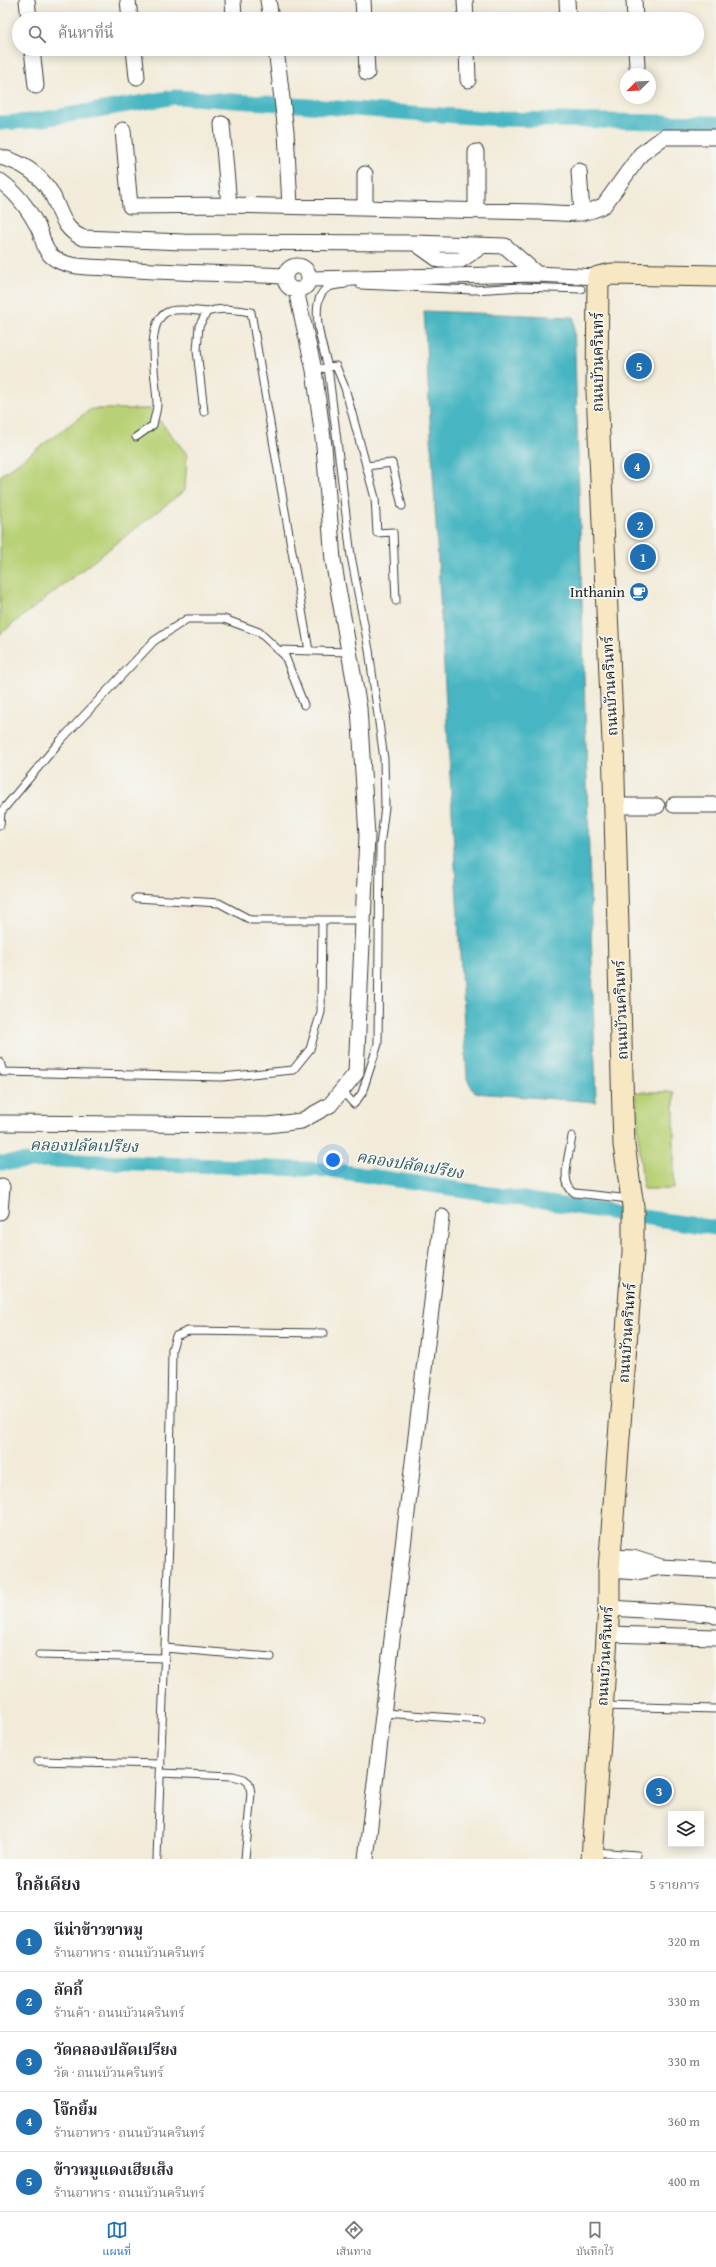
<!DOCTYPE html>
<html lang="th">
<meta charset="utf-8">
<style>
body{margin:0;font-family:"Gentium Book Plus","Noto Serif Thai",serif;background:#f2f2f3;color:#2b2b33}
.controls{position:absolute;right:12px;bottom:12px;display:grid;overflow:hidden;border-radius:0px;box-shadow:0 2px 10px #0003}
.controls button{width:36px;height:36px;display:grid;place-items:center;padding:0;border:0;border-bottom:1px solid #e1e1e2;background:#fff;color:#2b2b33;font:20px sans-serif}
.compass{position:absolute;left:620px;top:68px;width:36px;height:36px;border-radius:50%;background:#fff;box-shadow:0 2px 10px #0003;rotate:246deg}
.you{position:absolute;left:333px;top:1160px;width:14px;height:14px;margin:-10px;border:3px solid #fff;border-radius:50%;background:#1a73e8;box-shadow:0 0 0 6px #1a73e833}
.badge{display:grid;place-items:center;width:26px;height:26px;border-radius:50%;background:#1f6fb2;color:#fff;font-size:13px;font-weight:700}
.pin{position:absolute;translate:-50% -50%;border:2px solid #fff;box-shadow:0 1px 4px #0006}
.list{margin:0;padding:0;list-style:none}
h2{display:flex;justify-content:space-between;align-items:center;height:52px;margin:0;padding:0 16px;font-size:17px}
h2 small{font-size:13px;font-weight:400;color:#7c7c81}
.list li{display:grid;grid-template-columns:26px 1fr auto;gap:12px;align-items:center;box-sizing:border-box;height:60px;padding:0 16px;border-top:1px solid #e1e1e2}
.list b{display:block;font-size:15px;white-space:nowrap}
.list p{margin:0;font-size:13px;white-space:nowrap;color:#7c7c81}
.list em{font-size:13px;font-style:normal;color:#7c7c81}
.icon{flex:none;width:22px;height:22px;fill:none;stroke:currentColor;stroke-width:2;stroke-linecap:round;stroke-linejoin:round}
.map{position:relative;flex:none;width:716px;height:1859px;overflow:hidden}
.search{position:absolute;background:#fff;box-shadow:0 2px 10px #0003;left:12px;right:12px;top:12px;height:44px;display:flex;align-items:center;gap:10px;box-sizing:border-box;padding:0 14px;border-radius:22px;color:#7c7c81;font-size:15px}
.sheet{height:352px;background:#fff}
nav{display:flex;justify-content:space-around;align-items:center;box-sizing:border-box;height:56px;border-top:1px solid #e1e1e2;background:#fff;font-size:11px;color:#7c7c81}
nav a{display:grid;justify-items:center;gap:2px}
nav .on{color:#1f6fb2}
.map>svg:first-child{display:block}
.green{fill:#b9d176;stroke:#6a7649}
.water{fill:#47b6c2;stroke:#32696f}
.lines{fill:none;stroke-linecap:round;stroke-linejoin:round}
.canal{stroke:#47b6c2;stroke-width:15}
.lane-casing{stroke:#3c3b38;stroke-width:9}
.street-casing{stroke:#3c3b38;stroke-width:17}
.secondary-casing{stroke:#3c3b38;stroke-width:23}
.lane{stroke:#fff;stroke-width:7}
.street{stroke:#fff;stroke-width:15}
.secondary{stroke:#f7e8c3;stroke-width:21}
.labels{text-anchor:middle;stroke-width:3.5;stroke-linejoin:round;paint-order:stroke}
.street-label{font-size:15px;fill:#1c1c1c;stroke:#f6f6f2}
.poi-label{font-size:15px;fill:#1c1c1c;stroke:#f6f6f2;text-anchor:end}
.water-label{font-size:16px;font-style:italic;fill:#2d5a5e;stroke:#f6f6f2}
</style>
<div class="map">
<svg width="716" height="1859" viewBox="0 0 716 1859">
<rect width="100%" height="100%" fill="#f6f6f2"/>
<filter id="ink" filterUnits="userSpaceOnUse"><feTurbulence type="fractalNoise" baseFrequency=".025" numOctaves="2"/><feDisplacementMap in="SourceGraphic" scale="8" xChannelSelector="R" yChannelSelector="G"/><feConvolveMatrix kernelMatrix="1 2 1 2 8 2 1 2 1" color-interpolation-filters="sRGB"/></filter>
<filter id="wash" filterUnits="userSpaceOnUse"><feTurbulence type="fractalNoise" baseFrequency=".012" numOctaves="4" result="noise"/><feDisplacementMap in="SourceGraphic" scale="16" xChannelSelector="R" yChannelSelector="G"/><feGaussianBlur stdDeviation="0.9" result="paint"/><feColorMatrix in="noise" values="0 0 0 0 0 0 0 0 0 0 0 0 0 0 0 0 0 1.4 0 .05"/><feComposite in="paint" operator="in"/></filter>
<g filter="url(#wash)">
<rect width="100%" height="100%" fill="#f2ebd9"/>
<path class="green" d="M91,409H150L187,454L185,490L0,634V476Z
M635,1092H674V1189H643Z"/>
<path class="water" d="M424,311L574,317L596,1102L475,1093L467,1079Z"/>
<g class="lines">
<path class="canal" d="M0,123L31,121L175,97L500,119L716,123
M0,1163L48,1160L330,1170L716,1228"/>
</g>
</g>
<g filter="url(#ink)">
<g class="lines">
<defs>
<path id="lane" d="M345,284C340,285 334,285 329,287C306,298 323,349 328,367L336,366L345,388L375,498L377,533L393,532L396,601
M360,285L473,290L521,287L581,289
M314,370L328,367L351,556L369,650L384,759L385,807L380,846L378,1044L362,1093L354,1104L342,1091
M204,412L197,350L199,326L207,312C221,307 237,310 251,312L309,651
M136,437L153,425C154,418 157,411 157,404C157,381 142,319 170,311C182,308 195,311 207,312
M366,466L392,463L402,506
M278,650L349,652
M0,825L1,812L61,740L154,641L187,619H224L259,632L285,656L304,705
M136,898L219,903L251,920H363
M0,1062L3,1072L222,1077L293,1070L310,1049L321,1012L322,920
M572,1136C570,1153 558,1184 575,1193L630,1199
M165,1648L271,1657
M39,1655L165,1658
M604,1706L716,1709
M384,1713L481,1720
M38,1761L161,1764
M160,1773L233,1776L244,1779L249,1783L251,1793L245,1859
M595,1852L637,1855
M157,1859L169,1540L172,1349L176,1336L188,1331L324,1333"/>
<path id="street" d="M27,0L29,19
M128,0L130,19
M233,0L234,19
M268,0L271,19
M363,0L364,19
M465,0L466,19
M567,0L568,19
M634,0L635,19
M32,49L36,86
M134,49L137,77
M276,49L286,132L290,206
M366,49L367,73
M467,49L468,80
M636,49L637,66
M222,124L229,205
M123,130L130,206L229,205L539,212C561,213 584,217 604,205L641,154L664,137H716
M476,152V211
M0,157C21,162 38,173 50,191C61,209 61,229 83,238L183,242L415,243L505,246L537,274
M579,171L582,213
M365,174V208
M0,181C16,192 29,210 38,227C44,239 43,253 57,260C72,268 93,267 108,268C167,273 226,273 285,276
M415,243L439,260H461L482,246
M285 278a12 12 0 1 1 24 0a12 12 0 1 1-24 0Z
M310,279L537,274L598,277
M674,805H716
M615,806H657
M0,1123L268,1125L301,1121L330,1105L356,1073L367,836L359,708L333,560L324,446L314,370L296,290
M0,1212L2,1187
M611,1557L633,1558L661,1567L716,1570
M609,1570L637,1572L661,1567
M609,1608L711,1614L716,1616
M607,1634L716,1637
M366,1859L442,1217"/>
<path id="secondary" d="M592,1859L609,1608V1570L633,1252V1206L624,1145L623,1113L613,742L597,391L598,277L612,274L716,276"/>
</defs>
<use href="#lane" class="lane-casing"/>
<use href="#street" class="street-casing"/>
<use href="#secondary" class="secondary-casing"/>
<use href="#lane" class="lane"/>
<use href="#street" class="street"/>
<use href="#secondary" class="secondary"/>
</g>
</g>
<defs>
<symbol id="cafe-disc" viewBox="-11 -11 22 22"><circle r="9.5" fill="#1f6fb2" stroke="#f6f6f2"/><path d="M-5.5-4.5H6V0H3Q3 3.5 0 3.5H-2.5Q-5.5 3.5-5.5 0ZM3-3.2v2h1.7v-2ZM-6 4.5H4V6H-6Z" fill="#fff"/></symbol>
</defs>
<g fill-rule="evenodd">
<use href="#cafe-disc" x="628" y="581" width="22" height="22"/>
</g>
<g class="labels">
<g class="street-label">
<text transform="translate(598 362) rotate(-90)" y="5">ถนนบัวนครินทร์</text>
<text transform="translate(610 686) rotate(-93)" y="5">ถนนบัวนครินทร์</text>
<text transform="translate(621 1010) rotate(-92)" y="5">ถนนบัวนครินทร์</text>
<text transform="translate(627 1333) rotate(-86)" y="5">ถนนบัวนครินทร์</text>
<text transform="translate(605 1656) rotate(-87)" y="5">ถนนบัวนครินทร์</text>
</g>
<g class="poi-label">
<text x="625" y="597">Inthanin</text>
</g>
<g class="water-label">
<text transform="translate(84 1145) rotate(1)" y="6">คลองปลัดเปรียง</text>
<text transform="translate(410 1164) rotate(9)" y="6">คลองปลัดเปรียง</text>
</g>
</g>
</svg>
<div class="controls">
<button><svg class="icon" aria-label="layers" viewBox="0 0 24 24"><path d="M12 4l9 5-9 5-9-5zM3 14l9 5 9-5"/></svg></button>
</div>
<svg class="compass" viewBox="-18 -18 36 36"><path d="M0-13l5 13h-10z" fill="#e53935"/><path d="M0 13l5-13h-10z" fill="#7c7c81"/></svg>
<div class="you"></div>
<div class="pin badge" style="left:643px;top:557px">1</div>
<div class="pin badge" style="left:640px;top:525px">2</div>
<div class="pin badge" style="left:659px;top:1791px">3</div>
<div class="pin badge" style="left:637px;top:466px">4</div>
<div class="pin badge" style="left:639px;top:366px">5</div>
<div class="search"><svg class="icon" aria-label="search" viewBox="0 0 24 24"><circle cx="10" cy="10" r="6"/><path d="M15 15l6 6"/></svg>ค้นหาที่นี่</div>
</div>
<section class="sheet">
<h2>ใกล้เคียง<small>5 รายการ</small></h2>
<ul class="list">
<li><span class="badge">1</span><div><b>นีน่าข้าวขาหมู</b><p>ร้านอาหาร · ถนนบัวนครินทร์</p></div><em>320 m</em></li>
<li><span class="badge">2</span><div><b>ลัคกี้</b><p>ร้านค้า · ถนนบัวนครินทร์</p></div><em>330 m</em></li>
<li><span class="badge">3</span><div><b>วัดคลองปลัดเปรียง</b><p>วัด · ถนนบัวนครินทร์</p></div><em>330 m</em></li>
<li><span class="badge">4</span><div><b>โจ๊กยิ้ม</b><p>ร้านอาหาร · ถนนบัวนครินทร์</p></div><em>360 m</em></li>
<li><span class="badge">5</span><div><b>ข้าวหมูแดงเฮียเส็ง</b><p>ร้านอาหาร · ถนนบัวนครินทร์</p></div><em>400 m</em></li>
</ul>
</section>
<nav>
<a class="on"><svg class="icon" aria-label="map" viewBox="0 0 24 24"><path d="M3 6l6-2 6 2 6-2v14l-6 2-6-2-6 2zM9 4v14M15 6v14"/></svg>แผนที่</a>
<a><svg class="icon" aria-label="directions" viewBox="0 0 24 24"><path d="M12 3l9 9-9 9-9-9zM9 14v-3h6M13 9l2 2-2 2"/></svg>เส้นทาง</a>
<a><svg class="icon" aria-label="saved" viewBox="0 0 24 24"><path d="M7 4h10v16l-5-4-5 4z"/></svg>บันทึกไว้</a>
</nav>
